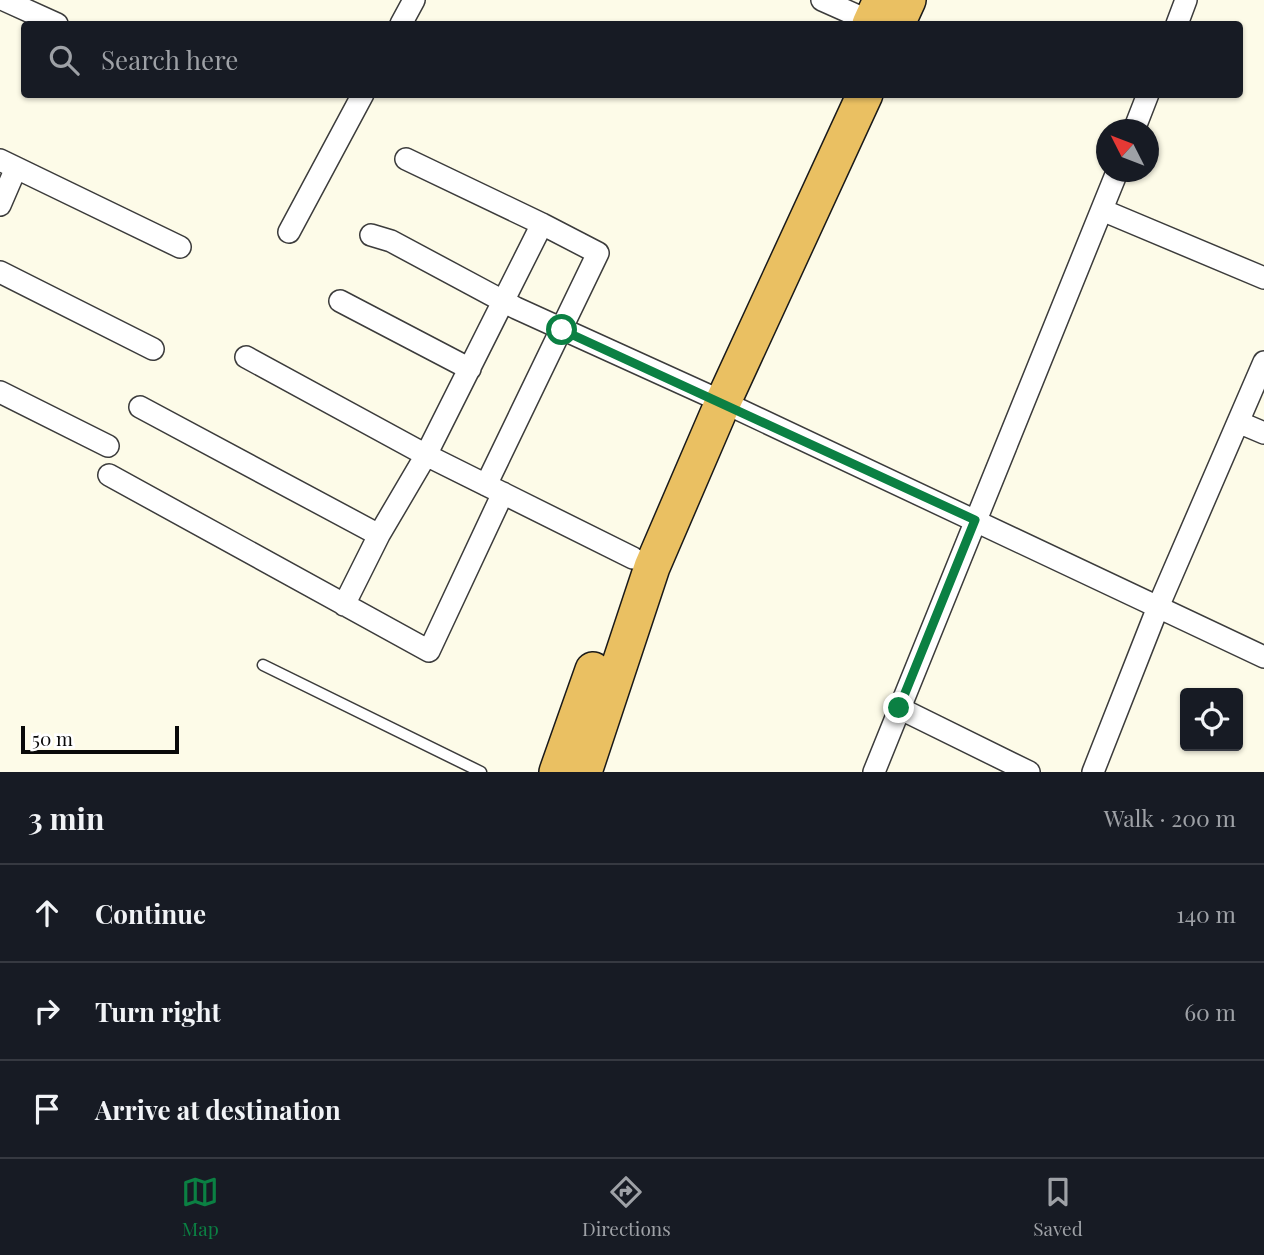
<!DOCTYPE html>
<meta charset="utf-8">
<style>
body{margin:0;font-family:"Playfair Display",serif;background:#242831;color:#f1f3f6}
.controls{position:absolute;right:21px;bottom:21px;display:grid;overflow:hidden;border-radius:7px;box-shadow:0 2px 5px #0004}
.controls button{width:63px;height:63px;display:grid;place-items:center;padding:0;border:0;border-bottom:2px solid #363941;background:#171b24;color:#f1f3f6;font:35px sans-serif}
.compass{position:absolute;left:1096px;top:119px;width:63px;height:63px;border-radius:50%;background:#171b24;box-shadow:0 2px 5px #0004;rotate:312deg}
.scale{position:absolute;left:21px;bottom:18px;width:158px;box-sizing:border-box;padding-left:7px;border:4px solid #090909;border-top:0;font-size:19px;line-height:24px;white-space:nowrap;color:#090909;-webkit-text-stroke:5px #fff;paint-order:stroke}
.stop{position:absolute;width:21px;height:21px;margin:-16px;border:5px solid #0b8043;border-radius:50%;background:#fff}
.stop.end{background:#0b8043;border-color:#fff;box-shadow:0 2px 7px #0008}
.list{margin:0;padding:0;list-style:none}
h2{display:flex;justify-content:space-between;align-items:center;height:91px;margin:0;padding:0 28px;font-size:30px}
h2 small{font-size:23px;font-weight:400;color:#9ea1a6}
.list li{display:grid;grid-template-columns:46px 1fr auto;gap:21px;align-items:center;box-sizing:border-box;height:98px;padding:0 28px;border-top:2px solid #363941}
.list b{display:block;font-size:26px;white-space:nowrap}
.list em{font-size:23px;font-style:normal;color:#9ea1a6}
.icon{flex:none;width:38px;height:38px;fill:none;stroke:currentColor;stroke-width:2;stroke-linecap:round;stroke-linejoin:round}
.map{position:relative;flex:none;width:1264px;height:772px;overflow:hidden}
.search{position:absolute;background:#171b24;box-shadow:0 2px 5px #0004;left:21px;right:21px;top:21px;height:77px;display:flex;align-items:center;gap:18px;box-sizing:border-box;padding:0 24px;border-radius:7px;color:#9ea1a6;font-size:26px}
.sheet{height:385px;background:#171b24}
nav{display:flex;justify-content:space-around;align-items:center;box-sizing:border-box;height:98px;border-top:2px solid #363941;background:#171b24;font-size:19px;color:#9ea1a6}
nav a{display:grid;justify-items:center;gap:4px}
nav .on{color:#0b8043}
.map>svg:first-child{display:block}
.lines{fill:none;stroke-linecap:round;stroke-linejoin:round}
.service-casing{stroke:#3c3c3c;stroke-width:13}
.minor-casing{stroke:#3c3c3c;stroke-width:24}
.trunk-casing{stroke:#1a1a1a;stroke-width:38}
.service{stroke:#fff;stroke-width:10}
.minor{stroke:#fff;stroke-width:21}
.trunk{stroke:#eac062;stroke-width:35}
.route{stroke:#0b8043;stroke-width:9}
</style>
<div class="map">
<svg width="1264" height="772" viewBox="0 0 1264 772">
<rect width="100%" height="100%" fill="#fdfbe8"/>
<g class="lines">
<defs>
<path id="service" d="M263,665L481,772"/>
<path id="minor" d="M4,0L57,24
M822,0L876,24
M401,24L414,0
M1177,24L1186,0
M1134,130L1148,94
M0,160L180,247
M0,205L16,168
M1102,210L1264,278
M289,232L363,94
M371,235L391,241L516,308L723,402L1264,657
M0,272L153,349
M340,301L470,369
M246,357L426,455L633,558
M0,392L108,446
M140,407L379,535L344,605
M1238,422L1264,433
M109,475L429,651L503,493
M486,485L598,253L542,224
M379,535L426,455L542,224L406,159
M899,708L1029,772
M874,772L1117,172
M1093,772L1158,607L1264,362"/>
<path id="trunk" d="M870,24L881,0
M897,24L908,0
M557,772L593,670
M584,772L652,567L723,402L865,94"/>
</defs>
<use href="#service" class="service-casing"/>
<use href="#minor" class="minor-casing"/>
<use href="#trunk" class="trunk-casing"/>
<use href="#service" class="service"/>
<use href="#minor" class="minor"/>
<use href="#trunk" class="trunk"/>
</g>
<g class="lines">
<path class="route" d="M562,330L975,520L899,708"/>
</g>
</svg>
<div class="controls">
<button><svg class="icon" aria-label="locate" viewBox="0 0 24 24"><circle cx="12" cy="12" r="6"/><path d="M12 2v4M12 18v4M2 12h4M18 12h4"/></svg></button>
</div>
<svg class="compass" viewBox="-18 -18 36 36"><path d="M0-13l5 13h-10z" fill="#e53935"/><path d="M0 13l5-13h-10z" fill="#9ea1a6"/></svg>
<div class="scale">50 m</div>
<div class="stop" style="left:562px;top:330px"></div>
<div class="stop end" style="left:899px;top:708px"></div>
<div class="search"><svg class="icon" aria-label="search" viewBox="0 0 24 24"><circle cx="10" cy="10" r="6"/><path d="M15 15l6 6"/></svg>Search here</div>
</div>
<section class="sheet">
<h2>3 min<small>Walk · 200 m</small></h2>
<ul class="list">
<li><svg class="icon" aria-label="ahead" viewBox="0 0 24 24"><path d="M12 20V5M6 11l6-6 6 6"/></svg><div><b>Continue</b></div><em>140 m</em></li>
<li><svg class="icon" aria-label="right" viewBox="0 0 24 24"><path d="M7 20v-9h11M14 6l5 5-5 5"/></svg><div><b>Turn right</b></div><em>60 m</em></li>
<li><svg class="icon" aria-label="arrive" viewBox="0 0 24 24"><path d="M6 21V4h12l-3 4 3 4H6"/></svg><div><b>Arrive at destination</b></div></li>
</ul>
</section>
<nav>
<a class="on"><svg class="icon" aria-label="map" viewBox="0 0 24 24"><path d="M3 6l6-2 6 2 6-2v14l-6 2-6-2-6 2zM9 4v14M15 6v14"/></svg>Map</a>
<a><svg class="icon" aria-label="directions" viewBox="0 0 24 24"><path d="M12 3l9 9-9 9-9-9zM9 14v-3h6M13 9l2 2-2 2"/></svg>Directions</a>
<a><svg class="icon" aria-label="saved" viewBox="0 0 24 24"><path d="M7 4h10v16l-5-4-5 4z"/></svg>Saved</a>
</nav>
